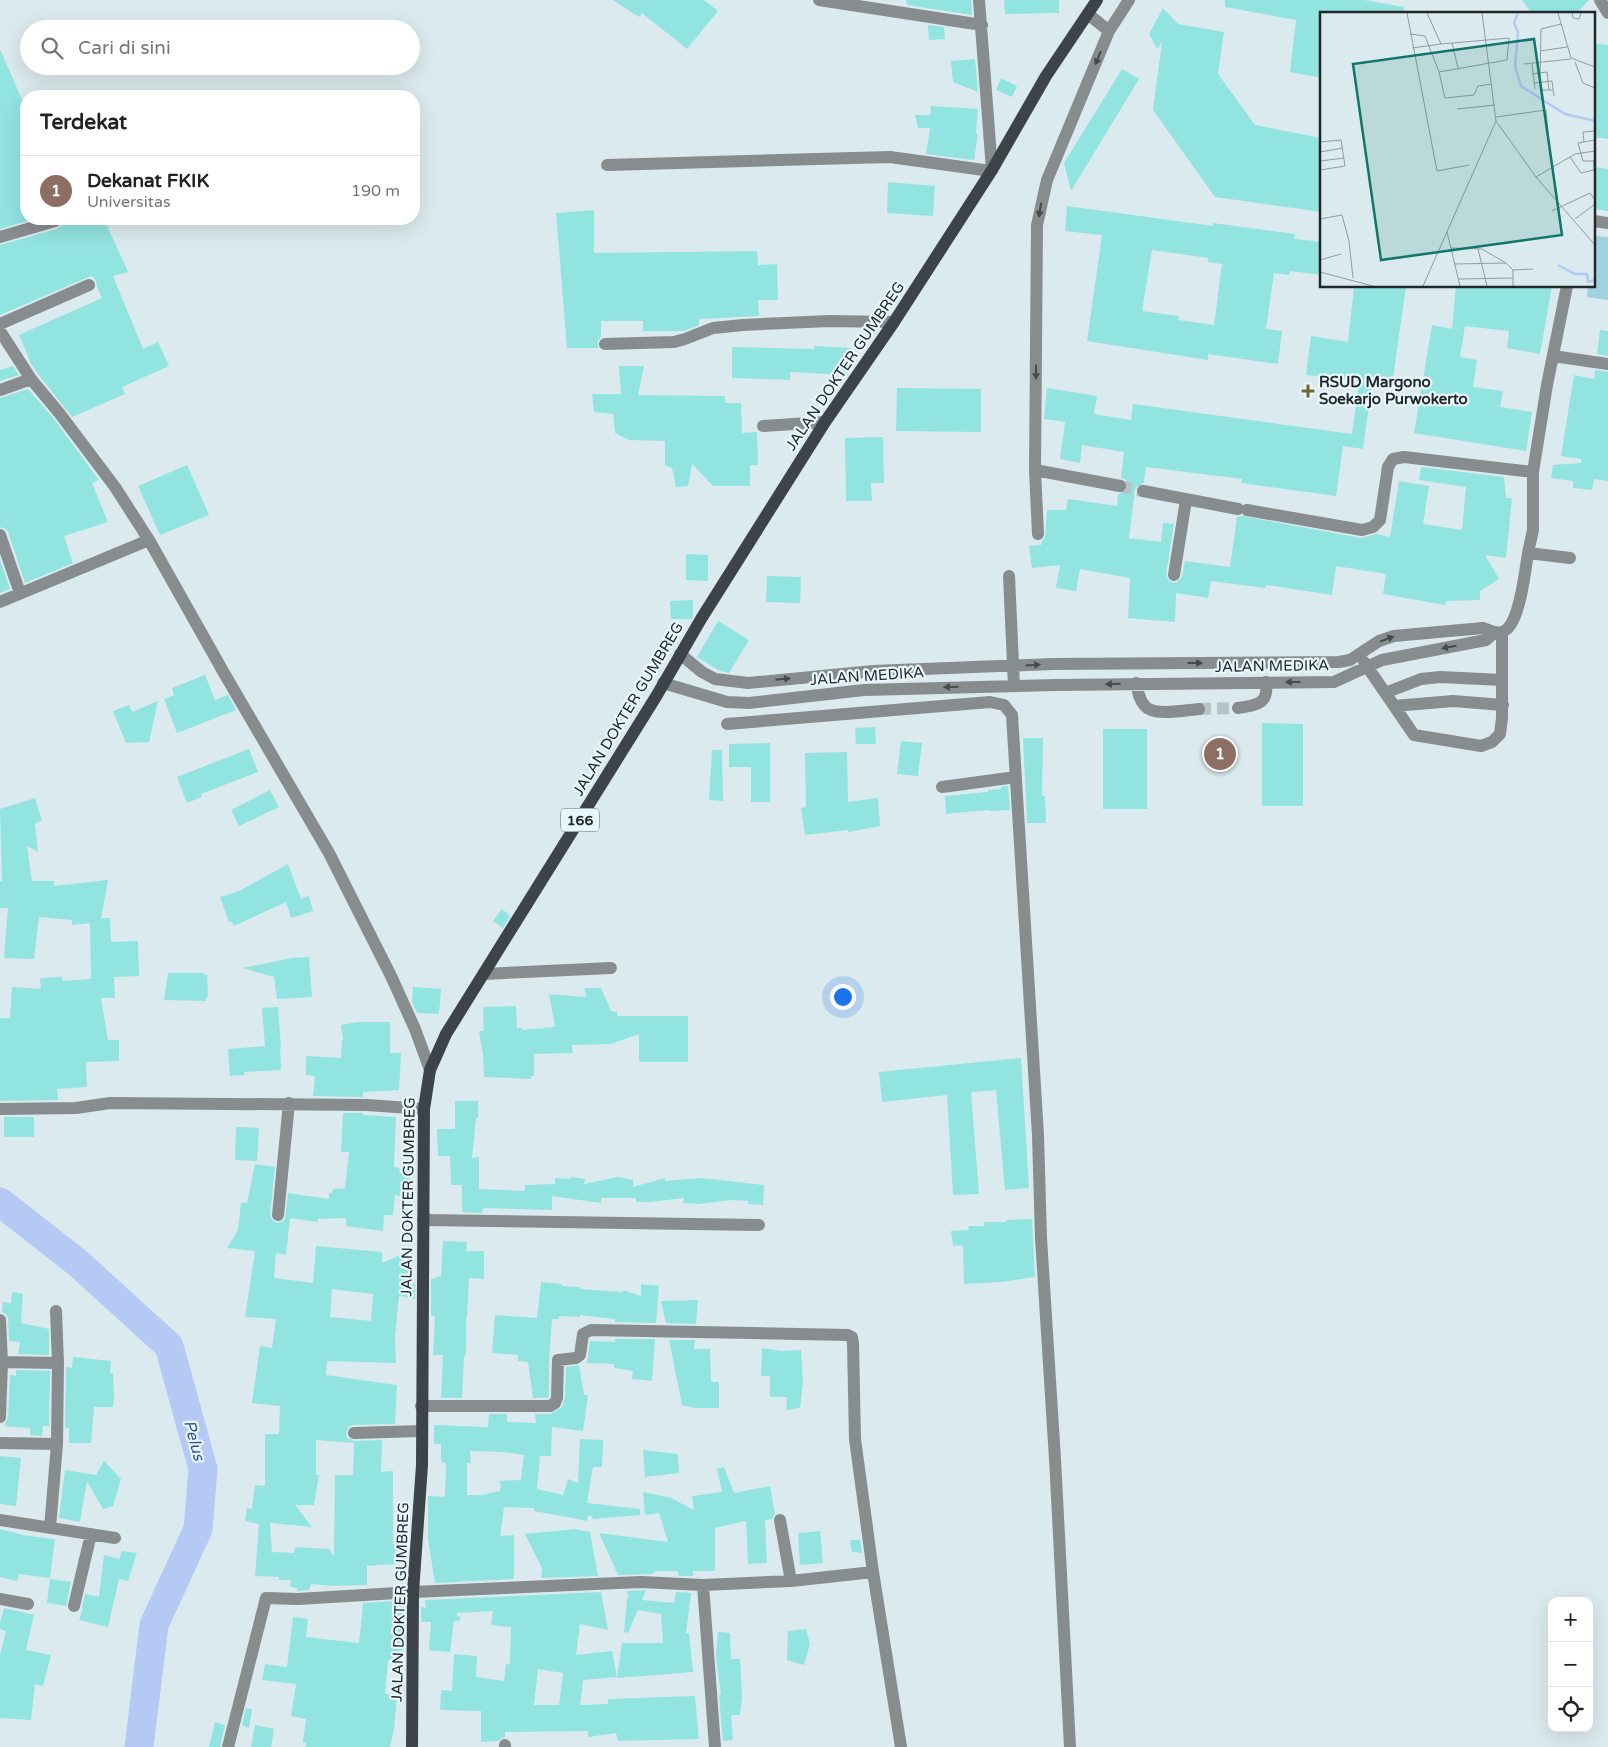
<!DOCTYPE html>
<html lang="id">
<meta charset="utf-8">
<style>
body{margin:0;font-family:"Varela Round",sans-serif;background:#f6f6f6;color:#222}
.controls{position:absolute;right:15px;bottom:15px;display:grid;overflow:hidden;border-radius:10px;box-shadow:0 5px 20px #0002}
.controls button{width:45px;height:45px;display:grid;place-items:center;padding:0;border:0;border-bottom:1px solid #e0e0e0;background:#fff;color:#222;font:25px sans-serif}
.you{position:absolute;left:842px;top:996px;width:18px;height:18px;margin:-12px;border:4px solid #fff;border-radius:50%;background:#1a73e8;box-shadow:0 0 0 8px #1a73e833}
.badge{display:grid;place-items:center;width:32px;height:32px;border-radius:50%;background:#0b8043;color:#fff;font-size:16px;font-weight:700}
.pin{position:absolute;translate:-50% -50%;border:2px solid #fff;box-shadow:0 1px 5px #0006}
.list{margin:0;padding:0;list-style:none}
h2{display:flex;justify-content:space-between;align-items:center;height:65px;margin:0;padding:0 20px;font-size:21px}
h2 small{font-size:16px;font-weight:400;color:#767676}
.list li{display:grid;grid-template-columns:32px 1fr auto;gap:15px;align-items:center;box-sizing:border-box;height:70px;padding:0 20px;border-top:1px solid #e0e0e0}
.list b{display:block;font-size:19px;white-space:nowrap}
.list p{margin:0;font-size:16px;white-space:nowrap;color:#767676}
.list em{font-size:16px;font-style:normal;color:#767676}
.icon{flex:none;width:28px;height:28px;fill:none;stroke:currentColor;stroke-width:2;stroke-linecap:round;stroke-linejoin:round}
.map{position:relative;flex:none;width:1608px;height:1747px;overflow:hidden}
.search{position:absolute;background:#fff;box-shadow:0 5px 20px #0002;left:20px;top:20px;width:400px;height:55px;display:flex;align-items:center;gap:12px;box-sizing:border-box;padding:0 18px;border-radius:28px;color:#767676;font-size:19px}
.panel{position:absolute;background:#fff;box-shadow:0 5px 20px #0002;left:20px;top:90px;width:400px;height:135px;border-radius:20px}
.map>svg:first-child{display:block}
.green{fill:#9fd2df}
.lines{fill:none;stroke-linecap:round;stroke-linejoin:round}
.river{stroke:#b4caf5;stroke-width:29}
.building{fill:#92e4e0;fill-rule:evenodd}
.minor-tunnel{stroke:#b6c3c7;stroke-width:12;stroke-dasharray:12 6;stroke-linecap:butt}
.minor{stroke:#878c8f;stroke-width:12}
.major{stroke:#3c4449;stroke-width:12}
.oneway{fill:#454a4d}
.poi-dot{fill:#716532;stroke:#e8f7fb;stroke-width:2}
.labels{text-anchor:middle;stroke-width:4.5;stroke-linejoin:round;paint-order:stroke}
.shield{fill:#e8f7fb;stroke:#5d6568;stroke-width:1}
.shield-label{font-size:14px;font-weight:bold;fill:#222729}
.street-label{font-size:15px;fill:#222729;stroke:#e8f7fb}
.poi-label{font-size:15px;font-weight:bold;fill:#222729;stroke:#e8f7fb;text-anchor:start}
.water-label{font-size:16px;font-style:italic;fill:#345392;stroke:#e8f7fb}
.inset-river{fill:none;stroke:#b4caf5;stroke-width:2.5}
.inset-road{fill:none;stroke:#919c9f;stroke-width:1}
.view{fill:#0f766e;fill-opacity:0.15;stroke:#0f766e;stroke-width:2.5}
.inset-edge{fill:none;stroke:#222729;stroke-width:2.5}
</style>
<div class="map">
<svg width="1608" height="1747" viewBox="0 0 1608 1747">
<rect width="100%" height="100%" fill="#dbeaee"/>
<path class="green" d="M1596,236L1608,237V300L1587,297L1588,286H1594Z"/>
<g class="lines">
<path class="river" d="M0,1202L79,1264L169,1346L203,1469L198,1529L154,1625L139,1747"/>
</g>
<path class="building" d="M613,0H704L718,11L687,49L642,13L639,17Z
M906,0H971L972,15L907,5Z
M1004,0H1059V13L1005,14Z
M1225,0H1364L1404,7V14H1322V78L1290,72L1296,20L1225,7Z
M1522,0H1589L1576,14H1532Z
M1163,8L1178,24L1224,32L1218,74L1255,125L1322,138V212L1215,197L1153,110L1162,42L1157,49L1149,34Z
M928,25L944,27L945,39L929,40Z
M1594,43L1608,45V139L1594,137Z
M0,49L26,109V219H34L0,229Z
M975,59L978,92L953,82L951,61Z
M1122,69L1139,79L1071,191L1064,163Z
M1001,78L1017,86L1012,97L996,90Z
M931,106L978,109L976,134H978L974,160L926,154L930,128H918L915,115H930Z
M1594,167L1608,169V211L1594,209Z
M888,182L935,186L933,216L887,213Z
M1067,206L1213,226V223L1295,234L1294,239L1322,242V275L1290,271L1289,275L1274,273L1266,329L1282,331L1278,364L1208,354V360L1087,341L1102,235L1065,231ZM1152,250L1208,258V262L1222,264L1214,325L1178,320L1179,316L1142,311Z
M594,210V253L757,251L758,265L777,264L778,300H758L759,316L699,319V325L684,331H643V321H601V337L598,341V348H567L556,213Z
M63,219H104L128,272L113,276L143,349L158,342L169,366L122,387L125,394L72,417L38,374L29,361H30L19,335L102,298L97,287L96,281L92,276L86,278L0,315V245L57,229L61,226Z
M1354,286H1406L1392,385L1372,383L1363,449L1343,446L1336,496L1241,483L1242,479L1146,467L1144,483L1140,484L1135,489L1129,538L1161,542L1163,523L1174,524L1166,574L1169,581L1176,583L1182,577L1185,561L1230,567L1237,517L1242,516L1361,538L1376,534L1390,537L1399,481L1429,486L1423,524L1462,530L1466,487L1419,480L1421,467L1504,477L1506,498H1512L1506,558L1485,555L1499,579L1480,591V600L1446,601L1445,605L1383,594L1386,574L1336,566L1332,595L1266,585L1265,588L1211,581L1208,598L1176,593L1175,622L1128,618L1130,578L1080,569L1076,591L1056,588L1060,565L1032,568L1029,546L1041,545L1042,541L1045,537L1047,510H1066L1068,499L1117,506L1118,494L1126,492L1128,487L1126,480L1121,478L1124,452L1082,445L1080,463L1060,459L1065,422L1044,419L1047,388L1097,396L1094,414L1131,420L1133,404L1352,434L1359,381L1306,375L1311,336L1348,342Z
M1456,286H1552L1540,354L1507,348L1509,331L1465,326L1460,357L1477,360L1473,387L1503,391L1500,407L1532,412L1526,451L1414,433L1432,325L1452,329Z
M1600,330L1608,331V356L1597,354Z
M814,346L851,348L850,369L847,375L790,372V380L732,378V347L814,349Z
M13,366L19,375L0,381V370Z
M619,366H644L638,395L725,396V403H741L742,433L757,432L758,465H750V486H713L692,464L688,486L676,487L672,468L665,465V441L629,440L615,433L613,414L594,412L592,394H621Z
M1595,370L1608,372V481L1594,479L1592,490L1573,488V481L1551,478L1553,465L1581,463V459L1561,456L1574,375L1594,379Z
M897,388L981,389V432L896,431Z
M28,389L54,419L99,480L92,483L108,522L64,536L73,563L25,583L8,532L5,529L0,527V398Z
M883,437L884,483H871L872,501H846L845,438Z
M187,465L209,515L160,535L138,486Z
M686,554L708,555V581L686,580Z
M0,560L10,589L0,593Z
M767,576L801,577L800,603L766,602Z
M693,600V616L692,619H671L670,601Z
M718,621L749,640L729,673L720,671L697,657Z
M205,675L215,700L228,695L236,710L177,733L164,699L174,695L172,688Z
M158,701L149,742L126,743L113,711L129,705L132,712Z
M1262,723L1303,724V806H1262Z
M875,727L876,744H856L855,728Z
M1103,729H1147V809H1103Z
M1023,738H1043L1042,796H1045L1046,823H1027Z
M901,741L922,743L918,776L897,774Z
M770,743V802H751V767H729V744Z
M249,749L258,772L201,794L202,797L187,803L177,777Z
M712,750H722L723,801L709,800Z
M847,752L848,802L878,798L880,826L848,832V830L805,835L801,808L806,807L805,753Z
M1008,786L1010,810L989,811V810L946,814L945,796L988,792V790L1001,789V787Z
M270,790L279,807L239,826L231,810Z
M35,798L42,821L35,823L38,852L27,846L32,881H54V886L108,880L101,918H110L111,942L138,941L139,976L114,977L115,998H101L108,1040H119V1061L86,1062L87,1087L57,1089L58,1100L0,1101V1018H10L12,987L41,989L40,978L62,977L63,981L91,979L90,923L72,925V920L39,917L34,959L4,958L8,908H0V881H2L0,809Z
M288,864L301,899L309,896L313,911L291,918L286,902L234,926L231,921L229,922L220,897L239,891Z
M502,909L510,916L503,928L493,921Z
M309,957L312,997L277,999L274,977L243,968L292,958Z
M168,973H204V975L207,974L208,997H206V1001L164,1000Z
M413,987L441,989L439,1014L417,1013L412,1002Z
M584,988H601L611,1011L617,1012V1016H688V1062H639V1034L611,1044L572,1045L573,1053L534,1054V1076H531V1079L484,1077L483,1055L479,1031H484L483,1007L516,1006L517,1028H522V1030L555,1027L549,994L587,997Z
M278,1007L281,1048H280L281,1070L244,1072L245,1075L230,1076L228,1049L265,1046L262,1008Z
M358,1022H390V1053H401L399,1090L363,1092V1097L313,1096L315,1076L306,1075V1056L341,1058L342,1040H343L341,1025Z
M1021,1058L1029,1188L1005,1190L996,1090L971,1092L979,1194L953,1195L947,1095L882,1102L879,1072Z
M455,1101H478V1118H476L472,1158L479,1157V1189L525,1191V1185L555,1184V1178L570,1179V1177L585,1179L584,1184L618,1177L633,1180V1187L665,1178V1181L701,1178L764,1185L763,1205L748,1204V1201L732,1200L698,1204L683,1203L684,1198L650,1202H636V1198H601V1203L552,1196V1210L483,1208L482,1213L462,1212V1185H451L450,1156H438L437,1129H455Z
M343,1113H363V1115L396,1117L394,1167L400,1168L399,1172L410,1173L409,1179H413L410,1198L395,1195L393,1215H384L383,1231L346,1226V1218L318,1219V1222L290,1218L286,1255L276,1253L274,1278L313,1283L316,1246L382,1252V1263L403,1254L413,1255L408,1286L415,1284V1299L399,1296L395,1337L396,1363L327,1361L326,1375L397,1385L395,1424L353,1425L349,1426L346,1433L347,1438L354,1441L382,1440L381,1472L393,1471V1544H395L396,1564L367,1566V1585L332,1586L311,1584L309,1590L297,1591V1588L290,1587L291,1580H279V1577L255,1576L259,1524L245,1521L247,1508L252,1509L255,1485L265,1486V1434H279L280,1406L252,1403L260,1346L272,1348L276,1319L245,1317L255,1251L227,1248L238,1230L241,1202L247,1203L255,1164L275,1167L270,1215L273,1221L277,1223L282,1222L285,1219L288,1193L329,1199V1193H332L333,1189L345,1188L349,1152H341ZM332,1289L373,1294L371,1321L330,1317ZM316,1440L354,1443L353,1475H335L334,1557L329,1549L295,1547L294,1553L272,1552L270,1523L312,1527L295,1505H314L319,1475H316Z
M4,1117H34V1137H4Z
M236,1127L259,1128L257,1161L235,1160Z
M1032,1219L1035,1277L1001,1282L964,1284L963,1245L953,1246L951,1231L969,1230L968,1226H984V1222H1006V1220Z
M443,1241L467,1242L466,1251H484V1279L469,1278L467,1318H466V1356L464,1355L462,1398H441L443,1355H433L435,1316H431V1279L441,1276Z
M541,1282L562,1284V1286L580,1287V1289L623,1292V1290L641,1296V1284L659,1286L656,1323L615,1322V1319L580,1315V1317L559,1316V1319H552L549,1362V1396L548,1398H533L528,1362L518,1361V1355L492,1353L495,1315L537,1318Z
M12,1292L23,1294L21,1323L49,1329V1355L18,1354L20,1342L9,1341L8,1319L7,1315L2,1312L3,1302L11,1303Z
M698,1300L696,1324L666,1323L661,1301Z
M615,1339H655L652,1381L632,1379L633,1371L614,1368V1364L587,1363L590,1341L615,1342Z
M669,1340H695L694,1349H710L711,1382H719V1408H695L682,1405Z
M762,1348L782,1351L801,1350L803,1382L800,1408L786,1410L787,1397H770V1376H761Z
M73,1357L111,1361L110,1373H113L114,1397L113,1407H94L91,1443H69V1428H65L66,1367L72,1368Z
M579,1365L584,1395H588L583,1431L552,1427L551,1456H540L537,1489L563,1495L568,1479L578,1483L580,1439L603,1440L602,1467H593L587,1503L640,1509V1515L593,1519L591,1515L587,1517L588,1521L534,1511V1508L504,1507L500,1536L514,1535V1579L435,1583L428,1539V1496L445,1497L446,1463L441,1462V1444H434V1425L488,1427L489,1414H507V1422L536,1423L535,1414H550L562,1407L565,1398L566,1367ZM470,1451L504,1452L524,1455L521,1480L499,1481L501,1485L500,1491L482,1495H467V1463H471Z
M16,1370L50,1371L49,1426H43L42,1436L30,1435V1428L4,1426L8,1417L10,1375L16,1376Z
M643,1450L678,1454L679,1473L645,1477Z
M0,1456L21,1458L16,1506L0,1504Z
M104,1461L121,1479L113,1506L103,1509L87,1481L80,1522L59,1518L65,1470L96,1475Z
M724,1467L734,1493L770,1486L775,1514L772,1519L765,1520L767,1563L748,1564L746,1521L715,1528V1571H693V1576H678V1571H655L653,1574L618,1575L599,1533L668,1542L659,1513L645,1515L643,1492L671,1498L694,1510L692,1496L722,1492L717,1469Z
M0,1529L28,1536L55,1539L50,1578L19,1574L17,1581L0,1577Z
M575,1529L590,1532L598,1576L541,1578L542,1568L525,1534Z
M820,1531L823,1563L800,1565L798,1533Z
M850,1540H860L862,1553L852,1552Z
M122,1551L137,1553L128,1581L119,1579L108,1627L79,1620L83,1608H82L85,1594L99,1597L104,1555L119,1559Z
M50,1579L71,1582L66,1606L47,1603Z
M646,1590L642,1600L674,1603L676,1592L691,1593L686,1633H689L693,1672L617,1678L622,1643H663L661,1614L638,1610L628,1633L624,1632L627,1598L629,1599L627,1591Z
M601,1592L608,1630L580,1624L576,1655L612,1651L617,1677L583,1680L580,1705L608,1704V1699L695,1696L699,1739L618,1741L616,1733L588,1737V1731L505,1732V1737L498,1741L481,1742V1711L440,1710L441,1690L452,1691L454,1654L477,1656L476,1677L504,1681L506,1664H510L511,1627L491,1625L493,1611L457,1613V1616L460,1617V1621H454L450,1652L429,1650L431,1622H421V1607L426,1608L425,1600ZM538,1669L563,1673L559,1705H534Z
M395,1601L405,1603V1642H403L400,1659L388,1660L385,1694L397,1695L394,1729L390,1747H306V1743L303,1742L306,1719L291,1716L296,1684L262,1680L265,1664L287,1667L293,1617L308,1619L306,1637L359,1643L363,1603Z
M4,1608L34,1615L26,1650L51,1655L43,1686L35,1684L31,1720L0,1718V1655L6,1631L0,1629V1623Z
M806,1629L810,1644L804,1665L787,1660L788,1631Z
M718,1632L730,1633L731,1659H740L742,1697L740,1715H731L733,1740L723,1741L719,1695H721L716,1656Z
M246,1708L252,1709L249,1728L242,1725Z
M215,1722L225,1725L220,1747H209Z
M255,1725L274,1729L271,1747H251Z"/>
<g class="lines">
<path class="minor-tunnel" d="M1120,486L1143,491
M1199,709L1238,708"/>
<path class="minor" d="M819,0L982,25
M979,0L992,170
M1600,0L1608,13
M1088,14L1109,31
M607,165L890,157L991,171
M1594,221L1608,223
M0,237L55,221
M0,324L89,285
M0,331L31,379L60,414L115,487L149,540L224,673L329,853L391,976L415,1029L430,1070
M605,344L674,342L685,339L713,328L743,325L829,321L894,322
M1553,356L1608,364
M0,390L31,379
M763,426L825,422
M1035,470L1120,486
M1533,472V530L1528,553L1570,558
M1143,491L1238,509
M1247,510L1362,530L1373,527L1380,520L1388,467L1393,459L1404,457L1533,472L1547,385L1567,286
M1038,534L1035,470L1037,225L1047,180L1109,31L1129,0
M0,535L20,593
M1174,575L1186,500
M1009,576L1014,686
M0,602L149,540
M680,654L702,672L715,679L748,683L873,671L1053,664L1339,662L1350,660L1379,641L1394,636L1483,628C1490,630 1495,634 1502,632C1520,627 1525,570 1528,553
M1364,662L1414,735L1481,746L1492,742L1500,734L1502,718V632
M663,683L727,702L749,703L864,690L1056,685L1334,682L1382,660L1486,640L1494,633
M1136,683C1138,691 1139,700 1145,706C1154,717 1186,710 1199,709
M1385,693L1421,679L1440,677L1502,680
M1394,706L1453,701L1503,705
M1238,708C1257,705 1269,704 1266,682
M727,724L990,702L1004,705L1012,715L1038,1135L1041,1238L1055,1459L1070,1747
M942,787L1016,777
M484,974L611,968
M0,1109L76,1108L110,1103L367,1105L424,1109
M278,1215L289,1103
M423,1220L759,1225
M0,1320L2,1362L0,1417
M0,1362L58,1363
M421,1406H550L555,1403L557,1398L558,1360L576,1358L580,1355L583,1334L591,1330L848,1335L852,1337L853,1343L855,1439L873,1572
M354,1433L421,1431
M0,1443L57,1444
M0,1520L115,1538
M780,1520L791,1581
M50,1528L57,1444L58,1363L56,1311
M703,1585L715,1747
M0,1599L28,1604
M74,1606L91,1534
M505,1745V1747
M228,1747L266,1598L298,1599L413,1592L641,1582L703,1585L791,1581L873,1572L901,1747"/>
<path class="major" d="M412,1747L413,1592L422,1465L424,1109L430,1070L446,1034L657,695L701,619L825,422L894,322L992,170L1046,76L1097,0"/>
</g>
<defs><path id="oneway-solid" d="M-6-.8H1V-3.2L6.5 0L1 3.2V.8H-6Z" transform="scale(1.25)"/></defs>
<g class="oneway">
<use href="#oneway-solid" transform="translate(1098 58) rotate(113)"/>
<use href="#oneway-solid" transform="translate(1040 210) rotate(100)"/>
<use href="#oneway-solid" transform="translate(1036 372) rotate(90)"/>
<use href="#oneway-solid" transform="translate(1387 639) rotate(-21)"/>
<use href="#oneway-solid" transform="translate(1449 647) rotate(170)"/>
<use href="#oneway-solid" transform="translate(1195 663)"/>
<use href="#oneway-solid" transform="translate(1033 665) rotate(-4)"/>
<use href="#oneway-solid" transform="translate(783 679) rotate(-6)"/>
<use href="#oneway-solid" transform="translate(1293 682) rotate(180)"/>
<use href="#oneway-solid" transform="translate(1113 684) rotate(179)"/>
<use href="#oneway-solid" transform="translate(951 687) rotate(178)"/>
</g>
<path class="poi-dot" d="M1305.5 383.5h5v5h5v5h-5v5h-5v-5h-5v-5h5z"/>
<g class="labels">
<rect class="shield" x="561" y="808.5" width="38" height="23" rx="4"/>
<g class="shield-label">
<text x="580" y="825">166</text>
</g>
<g class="street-label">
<text transform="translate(845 366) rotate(-56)" y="5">JALAN DOKTER GUMBREG</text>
<text transform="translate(1272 666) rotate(-1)" y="5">JALAN MEDIKA</text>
<text transform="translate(867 676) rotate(-4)" y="5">JALAN MEDIKA</text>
<text transform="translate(628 709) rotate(-59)" y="5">JALAN DOKTER GUMBREG</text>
<text transform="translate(408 1197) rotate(-89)" y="5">JALAN DOKTER GUMBREG</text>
<text transform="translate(400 1602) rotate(-88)" y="5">JALAN DOKTER GUMBREG</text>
</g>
<g class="poi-label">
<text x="1319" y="387">RSUD Margono<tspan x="1319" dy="17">Soekarjo Purwokerto</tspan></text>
</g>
<g class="water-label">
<text transform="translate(195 1440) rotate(75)" y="6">Pelus</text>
</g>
</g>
<g transform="translate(1320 12)">
<rect width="275" height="275" fill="#dbeaee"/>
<path class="inset-river" d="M198,1L194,11L198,20L195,54L201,74L245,102L275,109M238,253L255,262H267L268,270L275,268"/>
<path class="inset-road" d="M87,1L117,159L149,153M238,1L251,46L275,55M252,1L253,6L259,7L261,1M90,22L105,24L119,60L187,48L189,26L121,32L107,1M132,31L138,56M92,36L121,32M220,39L247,35M255,50L263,71L275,76M204,52L251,47M212,52L215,77M119,60L125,86L154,83L158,74L172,72M212,62L227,60L229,78H233L234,84M214,71L232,69L233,78M229,78H222L220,70L221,17L241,12M137,97L175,93M176,105L226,98L228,121M176,109L216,165L275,233M275,128L258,131L263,149H275M0,130L21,128L25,154L0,158M264,130L263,120L275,119M0,140L23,136M250,145L261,161L274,158V149M0,149L24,146M216,165L255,142L275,139M232,199L270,181L275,188M0,207L22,203L29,229L33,266M255,207L275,192M127,220L140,274M131,236L162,237L186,251L193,258V274M158,237L167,274M0,248L21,242M135,252L186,251M193,258L213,257M0,260L53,274M139,267L193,266M103,274L176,109L162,1"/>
<path class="view" d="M214,27L242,223L61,248L33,52Z"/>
<rect width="275" height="275" class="inset-edge"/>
</g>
</svg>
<div class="controls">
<button>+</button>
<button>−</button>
<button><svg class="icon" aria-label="locate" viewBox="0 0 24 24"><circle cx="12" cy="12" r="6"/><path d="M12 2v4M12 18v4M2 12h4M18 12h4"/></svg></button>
</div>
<div class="you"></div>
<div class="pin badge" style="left:1220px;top:754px;background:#8d6e63">1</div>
<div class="search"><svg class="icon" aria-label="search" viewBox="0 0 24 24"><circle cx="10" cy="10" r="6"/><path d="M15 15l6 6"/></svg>Cari di sini</div>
<section class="panel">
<h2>Terdekat<small></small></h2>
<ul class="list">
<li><span class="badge" style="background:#8d6e63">1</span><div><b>Dekanat FKIK</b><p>Universitas</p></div><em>190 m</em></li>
</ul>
</section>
</div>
